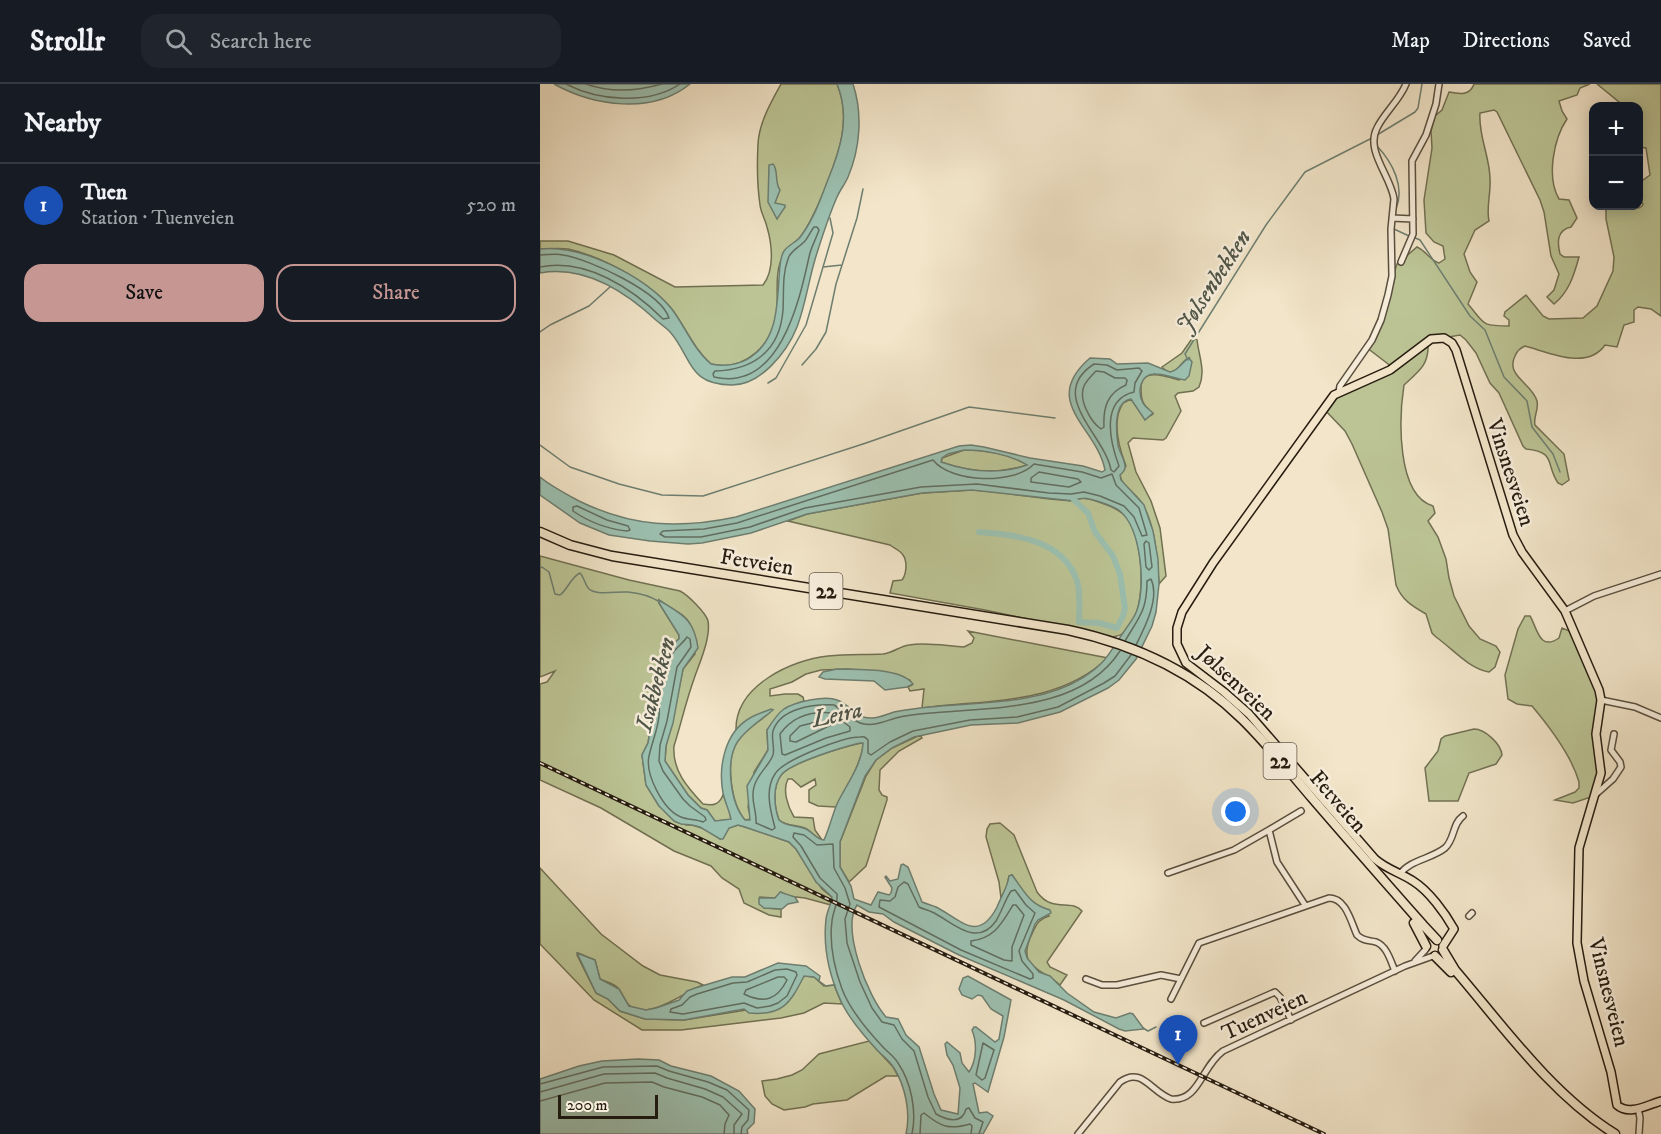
<!DOCTYPE html>
<meta charset="utf-8">
<style>
body{margin:0;font-family:"IM FELL DW Pica",serif;background:#20242c;color:#f1f3f6}
.controls{position:absolute;right:18px;top:18px;display:grid;overflow:hidden;border-radius:12px;box-shadow:0 3px 15px #0003}
.controls button{width:54px;height:54px;display:grid;place-items:center;padding:0;border:0;border-bottom:2px solid #363941;background:#171b24;color:#f1f3f6;font:30px sans-serif}
.scale{position:absolute;left:18px;bottom:15px;width:100px;box-sizing:border-box;padding-left:6px;border:3px solid #261c10;border-top:0;font-size:16px;line-height:21px;white-space:nowrap;color:#261c10;-webkit-text-stroke:4px #f7eedc;paint-order:stroke}
.you{position:absolute;left:696px;top:728px;width:21px;height:21px;margin:-15px;border:4px solid #fff;border-radius:50%;background:#1a73e8;box-shadow:0 0 0 9px #1a73e833}
.badge{display:grid;place-items:center;width:39px;height:39px;border-radius:50%;background:#c59692;color:#fff;font-size:20px;font-weight:700}
.pin{position:absolute;translate:-50% -50px;filter:drop-shadow(0 2px 3px #0008)}
.pin::after{content:'';position:absolute;top:32px;width:21px;height:18px;background:inherit;clip-path:polygon(0 0,100% 0,50% 100%)}
.list{margin:0;padding:0;list-style:none}
h2{display:flex;justify-content:space-between;align-items:center;height:78px;margin:0;padding:0 24px;font-size:26px}
h2 small{font-size:20px;font-weight:400;color:#9ea1a6}
.list li{display:grid;grid-template-columns:39px 1fr auto;gap:18px;align-items:center;box-sizing:border-box;height:84px;padding:0 24px;border-top:2px solid #363941}
.list b{display:block;font-size:22px;white-space:nowrap}
.list p{margin:0;font-size:20px;white-space:nowrap;color:#9ea1a6}
.list em{font-size:20px;font-style:normal;color:#9ea1a6}
.actions{display:flex;gap:12px;padding:18px 24px}
.actions a{flex:1;padding:14px 0;border:2px solid #c59692;border-radius:18px;text-align:center;font-size:21px;color:#c59692}
.actions .main{background:#c59692;color:#111}
.icon{flex:none;width:33px;height:33px;fill:none;stroke:currentColor;stroke-width:2;stroke-linecap:round;stroke-linejoin:round}
.map{position:relative;flex:none;width:1121px;height:1050px;overflow:hidden}
header{display:flex;align-items:center;gap:36px;box-sizing:border-box;height:84px;padding:0 30px;background:#171b24;border-bottom:2px solid #363941}
header strong{font-size:28px}
nav{display:flex;gap:33px;margin-inline-start:auto;font-size:21px}
.search{width:420px;height:54px;background:#20242c;display:flex;align-items:center;gap:15px;box-sizing:border-box;padding:0 21px;border-radius:18px;color:#9ea1a6;font-size:22px}
main{display:flex}
aside{flex:1;background:#171b24}
.map>svg:first-child{display:block}
.green{fill:#bcc495;stroke:#717052;stroke-width:1.5}
.water{fill:#9cc0b0;stroke:#6d7e70;stroke-width:1.5;fill-rule:evenodd}
.lines{fill:none;stroke-linecap:round;stroke-linejoin:round}
.shore{stroke:#616e60;stroke-width:1.5}
.stream{stroke:#6d7e70;stroke-width:1.5}
.river{stroke:#9cc0b0;stroke-width:6}
.minor-casing{stroke:#594e3e;stroke-width:8}
.major-casing{stroke:#261c10;stroke-width:10}
.highway-casing{stroke:#261c10;stroke-width:11}
.minor{stroke:#f7eedc;stroke-width:5}
.major{stroke:#f2e5c9;stroke-width:7}
.highway{stroke:#f2e5c9;stroke-width:8}
.rail-casing{stroke:#261c10;stroke-width:4}
.rail{stroke:#f7eedc;stroke-width:1.5;stroke-dasharray:4.5;stroke-linecap:butt}
.labels{text-anchor:middle;stroke-width:5;stroke-linejoin:round;paint-order:stroke}
.shield{fill:#f7eedc;stroke:#655b4d;stroke-width:1.5}
.shield-label{font-size:21px;font-weight:bold;fill:#261c10}
.street-label{font-size:22px;fill:#261c10;stroke:#f7eedc}
.water-label{font-size:24px;font-style:italic;fill:#4f5548;stroke:#f7eedc}
</style>
<header>
<strong>Strollr</strong>
<div class="search"><svg class="icon" aria-label="search" viewBox="0 0 24 24"><circle cx="10" cy="10" r="6"/><path d="M15 15l6 6"/></svg>Search here</div>
<nav><a>Map</a><a>Directions</a><a>Saved</a></nav>
</header>
<main>
<aside>
<h2>Nearby<small></small></h2>
<ul class="list">
<li><span class="badge" style="background:#1a4fb4">1</span><div><b>Tuen</b><p>Station · Tuenveien</p></div><em>520 m</em></li>
</ul>
<div class="actions"><a class="main">Save</a><a>Share</a></div>
</aside>
<div class="map">
<svg width="1121" height="1050" viewBox="0 0 1121 1050">
<rect width="100%" height="100%" fill="#f2e5c9"/>
<filter id="stains"><feTurbulence type="fractalNoise" baseFrequency=".00333" numOctaves="4"/><feColorMatrix values="0 0 0 0 .2 0 0 0 0 .09 0 0 0 0 .02 0 0 0 .5 -.17"/></filter>
<radialGradient id="worn" r=".72"><stop offset=".6" stop-color="#630" stop-opacity="0"/><stop offset="1" stop-color="#630" stop-opacity=".3"/></radialGradient>
<path class="green" d="M241,0H297C312,35 299,69 286,102C279,119 272,137 261,152C255,161 245,165 241,176C235,191 238,211 237,227C234,260 205,288 171,280C155,266 146,245 134,228C114,200 61,172 28,165C19,164 9,165 0,165V157H28L74,171L135,203L223,201C235,186 232,160 227,143C225,135 221,129 220,121C217,101 217,80 218,60C219,39 231,18 241,0Z
M934,0H1050L1040,4L1037,11L1019,17L1022,27L1027,35C1014,54 1006,93 1019,115L1029,116L1037,134L1031,143C1017,146 1017,158 1020,170L1024,173H1039C1034,191 1029,208 1014,220L1007,213L1014,206L1019,190L1011,172L1004,128L1000,116L957,28L954,26L940,29C938,51 950,73 950,95C951,109 946,124 949,137L935,146L924,170L930,188L937,198L928,220C945,240 940,242 969,242V236L964,232L965,228L986,211L1003,232L1009,235L1043,234L1057,222L1073,187L1074,173L1066,135V122H1093L1099,124L1102,122L1103,120L1099,114V99L1110,91L1106,64L1099,63L1098,22H1084L1057,0H1121V232L1111,225L1098,223L1094,226V238L1084,241L1077,263L1065,261C1047,287 1008,268 985,262C980,264 977,267 975,272C965,292 992,299 997,317C999,326 993,333 995,341L1024,370L1029,396L1022,401L1018,399C1005,380 1017,368 986,365L983,362L959,309L950,299L936,269L926,256L920,251L897,255L888,261C889,281 878,288 864,301C859,333 856,411 893,422L895,429L888,437L898,453L906,475L909,494L914,512L929,542L940,555L956,562L960,568L955,583L949,588C928,584 913,565 896,553L892,549L886,530C872,522 862,516 856,501L848,445L842,428L812,360L805,347L785,326L793,309L852,283L826,263L834,249L857,180L877,163C886,167 890,176 899,179L905,175L903,162L894,158L886,149L884,116L892,64L891,47L895,32L902,26L909,8C919,10 930,12 934,0Z
M654,254L657,256C659,273 666,287 659,303L653,307L638,309L635,312L641,327L626,354L623,356L593,354L588,359L596,388L611,417L620,444L626,492L619,500C617,474 616,444 603,421C597,409 582,404 580,391L586,382C579,364 571,337 583,319L591,315L605,335L613,330C610,326 606,324 604,320C601,315 601,310 601,305C600,283 626,292 639,296L649,274C639,278 640,289 627,288L622,283L642,269L651,256Z
M424,366C445,366 470,370 488,381C455,390 433,389 401,378L402,374Z
M432,406C466,408 499,415 534,417C541,412 548,415 556,417C568,421 580,425 588,435C604,458 609,534 582,550C579,552 576,552 573,553L445,526L350,509L353,497L362,496C366,491 368,478 363,471C361,467 354,464 350,461L248,437L267,430L382,409Z
M0,472L89,496L140,507C148,511 166,529 168,537C171,554 159,580 154,595C146,617 141,640 134,662C132,686 147,703 163,720C173,722 179,721 183,711L189,724L191,736L175,737L167,726L161,724L148,711L125,677L126,662L143,585L155,570C152,530 150,537 119,516V519L139,551V555L128,564L121,578L113,609V631L108,659L102,671L106,701L119,722L146,741H152L165,745L180,755L183,754L189,744L198,741L205,743L249,758L256,765L282,805L292,813L291,821L265,814L247,812L241,808L235,814L220,813L224,824L241,825V833L229,831L204,819L199,805L182,794L171,782L134,767L61,724L0,696V600L7,598L15,587L0,593Z
M985,532H990C997,543 999,568 1019,554L1022,544L1032,548L1059,613L1056,649L1060,680L1051,713L1033,719L1015,716L1035,708L1039,704V698C1032,673 1008,641 992,622L977,620L968,615L965,591L978,545Z
M428,547L568,574C516,622 448,615 382,624L384,605L370,607L368,603L372,601L370,596L346,588L307,585L281,586L266,590L252,598L230,605V612L245,610H258L263,613L264,617L253,621L227,646L228,666L214,688L208,723L211,735L205,736C191,719 185,677 197,658C206,644 222,637 232,626L224,628L196,646C195,602 251,576 288,572C307,570 325,571 343,570C353,569 360,562 369,561C387,558 406,562 424,563L432,559L434,554Z
M934,645C945,645 961,660 962,671L956,680L929,689L918,717H889L885,684L898,667L901,655L905,652Z
M380,651L382,654L359,667L340,686L339,706L342,711L347,713V716L326,782L309,798L300,783V758L326,692L336,676L352,664Z
M321,659H324C320,682 307,703 296,723L278,722L269,718V706L276,701L275,695L261,703L252,695H248C242,706 248,723 254,733L273,734L275,746L282,756C275,754 273,749 267,745C257,740 248,743 239,736C234,723 232,701 242,690C253,678 303,663 321,659Z
M460,739L474,751L497,808C513,830 531,814 542,827L507,878L510,883L527,891L520,901C500,884 477,883 491,852C496,841 497,836 509,832L490,817L472,791L469,792L467,802L461,814L459,798L446,753L447,745L450,740Z
M0,784L61,850L103,882L120,891L157,898L163,901C146,907 109,937 90,922C84,918 83,908 77,903C72,899 66,898 60,895L55,876L38,869L37,871L56,909L68,915L80,927L105,935L144,936L206,926L265,892L274,893L284,902L294,901L302,920L284,919L264,929L241,934L141,946H102L54,916L0,860Z
M329,957L353,983L358,992H346L307,1016L273,1020L265,1023L244,1026L232,1020L225,1012L222,997L237,995L252,991L262,986L279,970Z"/>
<path class="water" d="M14,0H150C112,31 54,22 14,0Z
M297,0H313C323,30 320,65 308,93C305,100 300,106 297,113C289,131 283,150 277,169C269,193 266,220 257,243C247,268 221,301 192,301C148,301 152,274 131,249C127,244 122,241 117,237C86,208 44,181 0,189V165C41,160 104,192 131,224C145,242 153,265 171,280C184,283 200,281 211,273C237,255 237,223 239,194C240,186 239,175 244,167C248,161 257,158 261,152C273,136 280,117 287,98C300,67 311,34 297,0Z
M233,80C239,87 234,98 240,106L235,119L245,121V123L237,135L228,118L229,81Z
M550,274L570,275L577,280L608,279L630,288C640,286 641,278 649,274L652,278L649,292L645,296C635,295 626,290 616,290C600,289 597,308 603,319C606,324 610,326 613,329L605,336L591,315C573,318 576,347 578,361C579,368 586,377 585,384C585,387 582,389 580,391L581,396L604,421L613,447L618,475L619,500L616,528L612,542L596,575L579,596L568,604L520,628L478,639L431,641L374,653L352,664L336,676L325,692L300,758V783L311,802L314,815L331,821L338,808L349,811L351,809L352,804L345,793L346,792L350,797L358,795L361,781L363,780L368,783L382,818C387,820 391,821 396,823C420,835 438,860 457,823C461,813 468,802 469,792L472,791C485,808 489,820 510,826L511,829L498,836L495,840L485,867L487,874L499,888L510,892L527,909L554,928L576,934L590,929L593,930L604,945L585,947L579,945L524,916L419,871L354,838L343,830L329,828L317,821C301,845 328,913 346,933L358,935L366,951L379,963L394,1010L401,1026L418,1030L420,1004L413,981L407,971L405,960L407,958L420,969L422,979L429,988C437,976 437,958 432,946L434,943H436L455,958L459,955L463,932L451,925L442,912L438,911L432,915L422,911L419,905L423,894L428,892L471,916L464,953L448,1008L435,999L433,1000L439,1029L447,1028L453,1032L443,1050H366C371,1028 365,1002 354,984C350,977 343,972 338,967C324,952 308,934 300,915C289,890 283,862 286,835C287,827 291,821 292,813L276,798L256,765L249,758L205,743L198,741L189,744L183,755H180L160,743L152,741L141,740L134,737L119,722L106,701L102,671L108,659L113,631V609L121,578L128,564L139,555V551L119,519V516C142,531 154,534 158,564L143,585L133,639L126,662L125,677L148,711L161,724L167,726L175,737L191,735C189,726 185,718 183,709C178,682 185,648 210,634C217,630 224,628 231,625L233,626C221,636 207,644 198,657C185,676 190,719 205,736H210L207,702L228,666L227,646C232,638 237,630 244,625C255,618 285,611 297,616C311,621 316,635 332,634C340,634 347,630 354,628C365,626 378,624 390,623C441,618 499,621 544,593C568,577 568,570 583,549C588,541 594,535 597,526C606,501 601,445 580,427C575,423 566,420 560,418C551,415 542,412 534,417L432,406L382,409L267,430L211,449L162,459L148,460L110,457L69,451L40,439L0,411V393C11,402 26,410 39,417C92,443 139,445 196,433L419,362L431,361L444,363L490,374L543,382L562,388L565,386C557,343 499,318 550,274ZM424,366C444,366 469,370 487,381C458,391 430,388 401,378L402,374L408,370ZM320,659H323C322,681 306,701 297,720C292,732 289,745 284,756C275,755 272,746 263,744C254,741 247,743 239,736C234,723 232,702 242,690C253,678 303,663 320,659Z
M297,585C317,586 360,583 373,600L367,603L345,606L334,597L285,595L279,593L283,588Z
M240,808L255,813L258,818L248,820L242,825L224,824L219,820V814H235Z
M37,869L55,876L60,895L79,905L89,922L106,926L116,924L139,916L147,907L155,904L192,893H205L238,879L266,882L280,892L279,897L274,893L264,892C250,920 242,932 209,929L204,925L144,936L105,935L80,927L68,915L56,909Z
M98,975L119,976L131,982L171,992L199,1007L215,1025L214,1039L207,1046L208,1050H0V995L39,982L62,977Z"/>
<g class="lines">
<path class="shore" d="M26,0C59,17 109,21 140,0
M46,0C71,9 97,7 122,0
M274,143H277L279,146C276,155 271,163 269,173C259,219 239,308 174,293L173,290L175,287C213,286 240,267 243,226C244,209 242,191 248,175C250,167 258,164 264,158C268,154 270,148 274,143Z
M0,171C8,171 16,169 23,171C49,175 121,208 129,234L123,235C92,204 46,174 0,183
M554,280L567,281L577,286L599,284L602,287L595,299L594,308C560,316 570,358 579,382L574,388L571,386C565,351 506,311 554,280Z
M556,287L564,288L575,294H585L587,296L586,301C567,309 563,324 564,343L561,345C551,338 538,316 544,302C546,297 552,291 556,287Z
M393,376C411,399 474,401 494,380L542,388L561,394L572,390L576,401L599,424L607,451L602,452L594,433L584,422L560,412L544,408L531,410L509,409L437,400L381,403L265,424L210,443L161,453H125L120,450L123,447L164,445L197,439Z
M499,388L538,395L541,398L529,403L491,398V394Z
M37,422L67,436L88,442L90,446L87,447C67,445 49,438 33,427V423Z
M606,457L609,459L612,483L609,486L606,483L604,460Z
M147,553L150,555L151,563L137,583L127,637L120,661L119,677L123,687L143,715L150,722L165,733L166,736L163,738C156,735 148,736 141,733C123,726 105,690 109,672C112,658 118,645 119,632C120,626 118,619 119,613C120,600 124,581 132,570C136,564 143,559 147,553Z
M585,557C599,533 607,527 607,497L611,495C620,514 605,543 596,561
M580,567C541,627 455,623 392,629C380,630 367,631 356,634C345,637 335,642 324,640C312,638 304,627 294,621C274,620 240,624 233,647C231,655 235,663 233,671C229,682 217,690 214,703C210,715 217,727 216,739L232,746L235,744C231,728 224,706 235,690C243,676 303,653 320,653C324,652 325,653 328,656V669L331,671L350,658L373,647L430,636L477,633L518,623L564,599L575,592L591,571
M292,629L310,643V647L286,654L245,671L242,670L240,650C253,632 271,627 292,629Z
M276,638H288L291,641L256,658L250,657V652L260,642Z
M364,798L368,800L379,823C383,825 388,826 392,828C412,837 436,865 456,837C462,827 465,816 471,807L475,806L486,821L495,829L479,867L482,877L493,890V894L490,895L421,866L339,823L340,816L350,817L355,813L358,803Z
M473,821H476L484,831L472,863V877L464,876L431,861V857C455,854 462,839 473,821Z
M247,885L256,888L257,891L247,912L238,919L230,922L217,924L204,919L143,930L130,928L131,925L142,921L150,913L157,910L193,899L207,898L235,886Z
M238,893H244L247,896C237,916 224,920 204,910L206,906Z
M443,959L454,966L445,994L442,996L436,991Z
M0,1000L63,983L117,982L129,987L168,998L187,1006L209,1026L208,1036L202,1043L201,1050
M0,1008L64,990L115,989L127,994L165,1005L183,1013L202,1030L194,1041V1050
M0,1017L65,999L112,998L124,1003L162,1013L180,1021L189,1031L185,1040L184,1050
M372,1050C377,1027 371,998 358,979C354,972 347,968 342,962C327,946 310,926 302,905C294,883 289,860 292,837C293,827 298,820 297,810L280,794L261,762L253,753L254,749L264,751L277,761L293,760L294,784L305,804L310,820L305,835L307,859L320,898L332,924L342,938L354,941L362,955L374,967L388,1013L396,1030C407,1036 422,1041 426,1025L429,1024L435,1034L443,1038L439,1050
M380,1050L381,1031L384,1029C401,1043 409,1046 430,1040L432,1042L431,1050"/>
<path class="stream" d="M837,51L875,28L878,24L882,0
M837,62C853,79 865,103 856,125
M854,136V145L869,152
M873,153L880,156L930,232L945,246L964,293L987,317L992,343L1013,370L1020,388
M283,183L302,181
M0,248L10,241L49,222L70,203
M648,276L645,270L726,141L765,88L832,54
M262,281L276,265L286,248L296,200L317,134L323,105
M228,299L236,294L266,241L293,149L290,134
M0,361L30,383L79,400L122,411L163,412L326,359L429,323L515,334
M0,484L2,483L9,488L15,510L20,511C28,505 31,493 40,489C44,493 45,501 49,505C57,512 78,507 88,508C100,509 110,512 120,518
M279,897L286,902L295,901
M603,944L608,947L616,943"/>
<path class="river" d="M534,416L548,429L555,448L573,472L580,490L585,524L583,532L577,544
M439,448C475,451 523,455 537,497C541,510 539,524 539,538L559,539L577,544"/>
<defs>
<path id="minor" d="M852,134L873,135
M861,178L873,150L872,77L886,51L896,20L899,0
M799,308L800,302L832,256L841,236L848,211L852,192L851,145L854,115C851,92 825,67 837,44C845,28 859,17 866,0
M1025,527L1054,512L1121,490
M1061,616L1095,623L1121,634
M1055,711L1073,695L1081,683L1080,678L1071,666L1074,650
M761,727L729,746L737,778L765,821
M628,789L694,766L729,746
M860,790C870,776 891,775 905,764C915,755 912,740 923,732
M929,832L932,829
M875,877L886,865
M546,895L562,901H577L621,891L641,895
M631,915L659,859L789,814C806,814 811,838 817,851C823,857 828,856 836,858C847,862 851,878 855,887
M664,939L735,908L740,913L751,936
M1098,1024L1100,1034L1099,1050
M538,1050L580,998C602,982 611,1008 631,1015C659,1018 661,983 683,967L865,882L893,872"/>
<path id="major" d="M903,862L914,845C905,829 889,807 873,797C861,789 846,785 835,775L709,630L684,608L646,579L637,560V544L642,528L673,479L794,311L850,286L891,255L904,254L912,259L916,266L973,451L982,468L1025,527L1059,606L1061,616L1056,650L1061,689L1039,764L1037,859L1044,897L1071,988L1077,1021C1089,1032 1107,1021 1121,1017"/>
<path id="highway" d="M0,448L30,461L72,472L528,546C593,560 655,588 703,636C728,661 750,688 772,714C809,757 846,799 883,841L897,856
M874,839L886,862
M903,866L915,886C963,942 1011,1010 1075,1050
M895,872L911,888"/>
</defs>
<use href="#minor" class="minor-casing"/>
<use href="#major" class="major-casing"/>
<use href="#highway" class="highway-casing"/>
<use href="#minor" class="minor"/>
<use href="#major" class="major"/>
<use href="#highway" class="highway"/>
<defs>
<path id="rail" d="M0,679L784,1050"/>
</defs>
<use href="#rail" class="rail-casing"/>
<use href="#rail" class="rail"/>
</g>
<g class="labels">
<g class="shield">
<rect x="269.5" y="489" width="33" height="36" rx="4.5"/>
<rect x="723.5" y="659" width="33" height="36" rx="4.5"/>
</g>
<g class="shield-label">
<text x="286" y="514">22</text>
<text x="740" y="684">22</text>
</g>
<g class="street-label">
<text transform="translate(972 388) rotate(72)" y="8">Vinsnesveien</text>
<text transform="translate(217 477) rotate(9)" y="8">Fetveien</text>
<text transform="translate(697 598) rotate(43)" y="8">Jølsenveien</text>
<text transform="translate(799 717) rotate(49)" y="8">Fetveien</text>
<text transform="translate(1070 908) rotate(76)" y="8">Vinsnesveien</text>
<text transform="translate(724 930) rotate(-25)" y="8">Tuenveien</text>
</g>
<g class="water-label">
<text transform="translate(673 197) rotate(-57)" y="8">Jølsenbekken</text>
<text transform="translate(115 600) rotate(-75)" y="8">Isakbekken</text>
<text transform="translate(297 630) rotate(-12)" y="8">Leira</text>
</g>
</g>
<rect width="100%" height="100%" filter="url(#stains)"/>
<rect width="100%" height="100%" fill="url(#worn)"/>
</svg>
<div class="controls">
<button>+</button>
<button>−</button>
</div>
<div class="scale">200 m</div>
<div class="you"></div>
<div class="pin badge" style="left:638px;top:981px;background:#1a4fb4">1</div>
</div>
</main>
